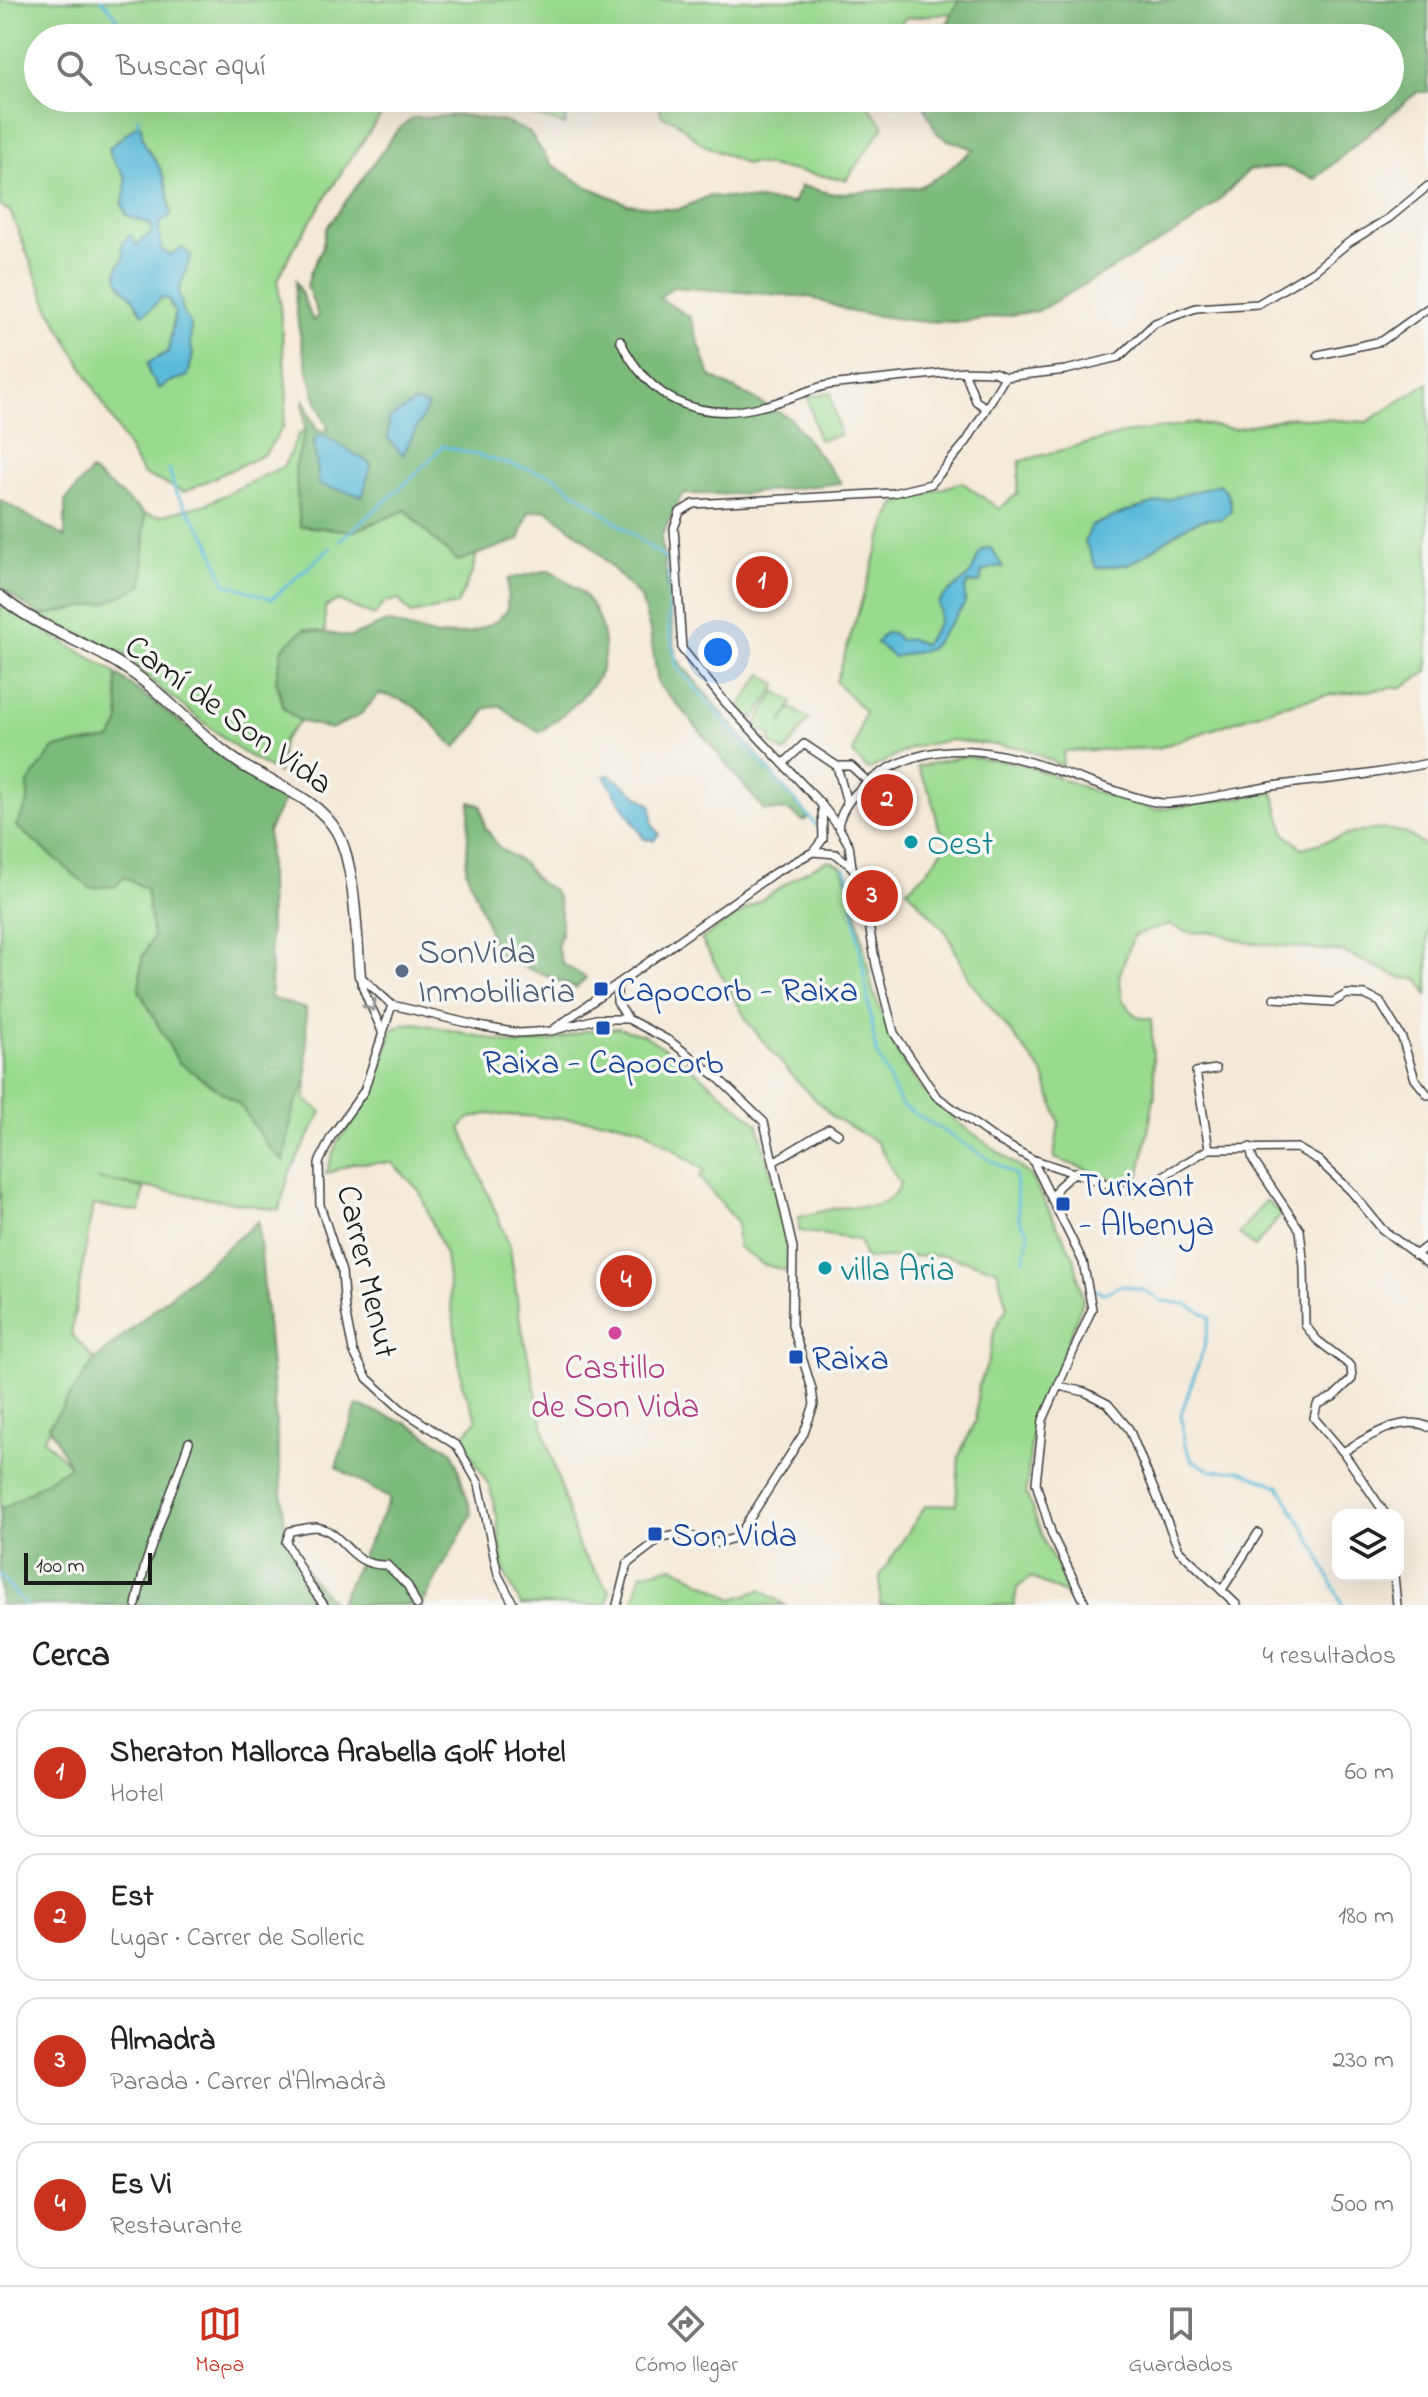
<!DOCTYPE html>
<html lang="es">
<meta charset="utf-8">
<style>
body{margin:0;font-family:"Indie Flower",sans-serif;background:#f2f2f2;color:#222}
.controls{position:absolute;right:24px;bottom:24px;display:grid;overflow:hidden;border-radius:16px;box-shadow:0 8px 32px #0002}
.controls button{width:72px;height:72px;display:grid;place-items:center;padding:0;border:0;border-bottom:2px solid #e0e0e0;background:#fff;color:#222;font:40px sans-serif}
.scale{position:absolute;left:24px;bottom:20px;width:128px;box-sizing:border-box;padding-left:8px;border:4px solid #1c1c1c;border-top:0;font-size:22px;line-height:28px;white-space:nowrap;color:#1c1c1c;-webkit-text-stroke:6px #f6f6f2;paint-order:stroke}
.you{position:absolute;left:718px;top:652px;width:28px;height:28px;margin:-20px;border:6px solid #fff;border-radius:50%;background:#1a73e8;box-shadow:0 0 0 12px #1a73e833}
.badge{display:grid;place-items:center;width:52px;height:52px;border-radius:50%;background:#c8321e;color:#fff;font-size:26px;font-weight:700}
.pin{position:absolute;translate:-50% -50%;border:4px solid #fff;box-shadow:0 2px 8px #0006}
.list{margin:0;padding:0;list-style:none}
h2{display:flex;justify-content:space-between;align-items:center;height:104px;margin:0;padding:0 32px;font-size:34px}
h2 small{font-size:26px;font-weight:400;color:#767676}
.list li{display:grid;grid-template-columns:52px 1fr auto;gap:24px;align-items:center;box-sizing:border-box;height:128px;margin:0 16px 16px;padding:0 16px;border:2px solid #e0e0e0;border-radius:24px}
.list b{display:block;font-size:30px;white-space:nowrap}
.list p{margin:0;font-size:26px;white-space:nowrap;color:#767676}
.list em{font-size:26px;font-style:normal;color:#767676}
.icon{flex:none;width:44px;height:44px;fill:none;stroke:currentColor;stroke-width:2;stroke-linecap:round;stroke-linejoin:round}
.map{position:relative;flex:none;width:1428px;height:1605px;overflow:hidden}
.search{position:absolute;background:#fff;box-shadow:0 8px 32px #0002;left:24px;right:24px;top:24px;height:88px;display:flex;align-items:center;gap:20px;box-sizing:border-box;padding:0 28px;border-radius:44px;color:#767676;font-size:30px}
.sheet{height:680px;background:#fff}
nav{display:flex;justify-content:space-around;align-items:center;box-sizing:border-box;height:112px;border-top:2px solid #e0e0e0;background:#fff;font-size:22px;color:#767676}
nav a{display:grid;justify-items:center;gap:4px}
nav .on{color:#c8321e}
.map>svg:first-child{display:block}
.green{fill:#9ada8f;stroke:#5b7b56;stroke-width:2}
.forest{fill:#7bba7a;stroke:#4c6b4b;stroke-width:2}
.water{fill:#5abad9;stroke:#3b6b7a;stroke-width:2}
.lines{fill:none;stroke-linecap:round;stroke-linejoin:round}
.stream{stroke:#5abad9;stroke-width:3}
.street-casing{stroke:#3c3b38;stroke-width:10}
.secondary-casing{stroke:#3c3b38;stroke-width:13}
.street{stroke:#fff;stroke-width:7}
.secondary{stroke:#fff;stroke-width:10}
.oneway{stroke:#999}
.culture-dot{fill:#0f9aa8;stroke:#f6f6f2;stroke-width:3}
.service-dot{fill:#5c6f8a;stroke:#f6f6f2;stroke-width:3}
.transit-dot{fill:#1a4fb4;stroke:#f6f6f2;stroke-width:3}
.hotel-dot{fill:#d1479c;stroke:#f6f6f2;stroke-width:3}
.labels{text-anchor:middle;stroke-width:7;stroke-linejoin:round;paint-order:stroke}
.street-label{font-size:34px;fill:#1c1c1c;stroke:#f6f6f2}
.culture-label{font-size:34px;fill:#0d838f;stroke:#f6f6f2;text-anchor:start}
.service-label{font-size:34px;fill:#4e5e75;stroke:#f6f6f2;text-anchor:start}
.transit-label{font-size:34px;fill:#164399;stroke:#f6f6f2;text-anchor:start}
.hotel-label{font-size:34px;fill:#b23c85;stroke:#f6f6f2}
</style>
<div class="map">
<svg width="1428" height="1605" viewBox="0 0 1428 1605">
<rect width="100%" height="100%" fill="#f6f6f2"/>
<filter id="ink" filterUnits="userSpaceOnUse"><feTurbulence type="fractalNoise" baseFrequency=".0125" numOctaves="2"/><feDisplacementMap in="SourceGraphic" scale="16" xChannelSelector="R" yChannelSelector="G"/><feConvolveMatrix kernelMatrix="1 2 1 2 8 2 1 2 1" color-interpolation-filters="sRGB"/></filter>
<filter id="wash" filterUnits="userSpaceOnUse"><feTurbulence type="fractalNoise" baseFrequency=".006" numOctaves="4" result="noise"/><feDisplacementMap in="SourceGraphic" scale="32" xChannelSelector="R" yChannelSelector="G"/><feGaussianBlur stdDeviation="1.8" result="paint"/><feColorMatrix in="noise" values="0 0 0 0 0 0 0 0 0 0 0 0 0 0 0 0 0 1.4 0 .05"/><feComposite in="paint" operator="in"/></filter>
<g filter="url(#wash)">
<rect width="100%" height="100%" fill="#f4e9d8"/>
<path class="green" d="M0,0H978L971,11L905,18L891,38H38V98H399L385,109L343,170L290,254L278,280L287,398L283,427L265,454L184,492L143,474L49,308L10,211L0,206Z
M478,98H567L565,125Z
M657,98H863L884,126L846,180L751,163L747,165L702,144L674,120L662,116Z
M1428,383V672L1402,687L1327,695L1277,707L1158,748L1064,751L1062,766L1024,748L950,740L913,747L868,770L853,754L865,711L836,682L886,524L895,504L962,482L999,509L1017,494L1020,461L1123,434L1194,423L1234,429L1289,417L1367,422Z
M830,392L840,435L818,440L808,397Z
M305,430L295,469L354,531L406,510L432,538L458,560L477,554L472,573L457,605L411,614L398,599L384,603L374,616L338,600L325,607V633L304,629L284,709L300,721L283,740L278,773L242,752L162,690L122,653L40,616L107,602L143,585L145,514L159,516L206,504L284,466L298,435Z
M0,605L108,668L284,800L268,831L272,1081L307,1080L306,1100L322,1112L290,1172L279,1210L97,1179L144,1188L140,1212L93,1205L71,1334L95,1360L43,1439L71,1466L4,1508L0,1507Z
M762,674L777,685L754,719L739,708Z
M776,691L793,702L781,723L792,708L809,719L785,753L769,742L772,736L755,726Z
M964,756L1020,763L1096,792L1156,810L1273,792L1285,834L1302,848C1333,841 1369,823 1401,832C1410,834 1420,843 1428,848V996L1419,979L1401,978L1343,952L1244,942L1215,932L1191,933L1169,925L1134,935L1119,976L1123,1001L1137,1017L1151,1019L1155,1094L1139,1179L1127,1184L1054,1158L1059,1122L1043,1073L970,981L947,933L907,889L925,874L949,841L939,828L931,795L917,767Z
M828,860L841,866L852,889L873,992L900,1058L921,1088L960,1124L1030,1175L1074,1257L1083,1301L1053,1380L1033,1424L1026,1492L1045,1544L1074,1599L1031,1577L1017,1588L1014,1605H880V1576L925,1506L956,1504L959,1456L976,1420L978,1387L988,1362L995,1328L1007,1308L997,1269L944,1255L865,1259L859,1240L799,1231V1217C812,1214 825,1210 838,1208C865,1204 886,1214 900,1184L877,1142L833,1117L794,1078L749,1024L701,939L804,872Z
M417,1023L519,1045L555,1040L585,1031L618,1028L644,1035L684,1061L758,1124L789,1246L788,1271L762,1264L737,1246V1222L699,1177L705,1171L642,1128L611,1121L487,1114L468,1119L461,1128L510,1247L520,1320L546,1438L579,1549L610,1591L607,1605H521L504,1572L497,1518L490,1488L462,1438L477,1419L462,1384L445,1255L419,1190L392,1163H354L326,1174L337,1142L363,1109L381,1069L392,1030L403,1024Z
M1266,1200L1282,1214L1255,1247L1239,1234Z
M673,1566L733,1599L761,1590L785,1605H633L641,1574Z"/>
<path class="forest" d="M959,0H1428V92H1417L1315,179L1283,167L1249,170L1216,203L1189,225L1038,311L962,322L914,321L852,312L810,297L673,287L659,298L690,317L710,376L790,418L841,483L739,494H682L661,537L676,658L809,817L803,821L789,811L764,810L685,713L658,684L650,631L641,598L586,540L547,510L529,512L519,540L458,561L432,538L406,510L354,531L300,526L295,469L305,430L303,399L317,431L329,430C312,397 292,317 296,281L313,321L318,315L307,286L311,271L322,249L326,229L396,132L412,118L461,115L505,122L529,132L551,164L584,185L628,204L677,210L709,196L793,203L801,186L834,194L919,187L942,175L974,149L946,139L937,133L920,98H1390V38H940Z
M91,471L145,514L143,585L107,602L40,616L0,587V500L65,537V501Z
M550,570C561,578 576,586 585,596C602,615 611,653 598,677C584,699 561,717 540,732L517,719L500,705L485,709L478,723L456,747C425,720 424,702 379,694L359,716L331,729L300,721L284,709L276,680L282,649L304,629L350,637L387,622L437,636L470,633L495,622L507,611L508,579Z
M116,674L284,800L268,831L271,998L306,1009L307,1080L293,1110L284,1162L267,1145L240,1105L178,1062L139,990L142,958L153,937L146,889L124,877L116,886L90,888L16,826L28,803V783L54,748L111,739L120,722Z
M470,802L481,805L485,827L499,847L524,864L537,881L553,890L559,902L561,914V934L557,948L563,964L586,978L576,988L495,955L486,921L466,870Z
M258,1221L285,1526L305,1570L335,1605H0V1507L4,1508L70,1466L49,1426L95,1360Z
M357,1405L407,1423L453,1452L472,1514L422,1605H338L390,1499L336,1467Z"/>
<path class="water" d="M138,124L141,126C143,151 151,150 160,168C167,182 169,200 171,215L159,224L161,249L169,255L182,248L191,255L179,291L183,312L191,325L190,342L193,354L188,376L170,382L159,389L149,374L148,363L168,352L175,313L168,299L161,298L152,308L143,314C138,308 137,303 132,297C119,284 110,275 124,258C121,247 121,241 131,235L136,245L152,232L150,224L127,216L122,204C134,163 114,177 109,148Z
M415,402L428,406L403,455L388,439L389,419Z
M322,434L371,464L363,496L319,485L314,440Z
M1219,484C1227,490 1232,501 1231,511L1221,520C1195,510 1155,552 1133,562C1120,567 1109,567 1096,568L1085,542L1091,526L1125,512Z
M985,548H991L1003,567H995L982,572L980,583H969L965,588V604L930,649L894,657L876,643L885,633H893L900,640L910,639L924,644C935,627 943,624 938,603C948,588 964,585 972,571C977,562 976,554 985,548Z
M610,775L652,806V824L659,834L654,840L644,839L604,776Z"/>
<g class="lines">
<path class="stream" d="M101,0C113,10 121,21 120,38
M138,117V124
M169,469L176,493L208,539L225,583L272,599L331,547
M340,540L412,478L443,446L553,476L669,561V629L677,667L818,827
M845,868L849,878L876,1051L901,1105L1015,1175L1019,1219L1029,1233L1024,1260
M1095,1290L1104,1293L1122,1285L1144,1290L1162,1301L1186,1304L1210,1317L1204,1348L1181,1414L1185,1445L1192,1460L1212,1471L1238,1470L1279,1486L1316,1549L1342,1605
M0,1575L25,1605"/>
</g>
</g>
<g filter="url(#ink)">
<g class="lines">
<defs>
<path id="street" d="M620,340C649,400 698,423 763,406C786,401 806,390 828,385L964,371L976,401L985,407
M1318,355L1382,341L1428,308
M964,371L994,372L1005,377
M1005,377L1066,370L1119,357L1155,323L1196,308L1258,304L1315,270L1348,243L1389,218L1428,186
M783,764L804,744L837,766L847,803
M837,766H851L868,782
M838,826C842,804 860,787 878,775C953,724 1034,764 1110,789C1126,794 1147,802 1163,803C1193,803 1240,791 1272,786C1324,779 1376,775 1428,763
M813,852L836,854L852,867L862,885L876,965L894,1033L936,1096L994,1138L1032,1159L1134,1193L1209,1149L1297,1148L1318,1160L1351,1191L1382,1229L1428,1264
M852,867L849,845L838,826L821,804L725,702L682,649L674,528L680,512L693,504L893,493L931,484L967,441L1005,377
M360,976L392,1005L484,1027L519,1033L551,1031L774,873L813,852L823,839L822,806
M360,976C363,997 377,1014 383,1035
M617,984V1002L628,1019
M1274,998L1333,1002L1347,994L1365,995L1380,1002L1402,1038L1415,1079L1428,1095
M392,1005L364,1091L331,1137L319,1163L320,1205L342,1272L345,1310L353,1351L367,1378L401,1409L457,1446L479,1484L498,1575L514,1605
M551,1031L596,1019H628L670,1041L716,1076L764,1122L793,1248L792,1325L812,1389L814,1405L804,1433L738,1537L717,1543L683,1534L661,1538L627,1564L617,1605
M1250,1147L1253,1160L1300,1230L1304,1267L1305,1325L1317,1340L1351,1366L1352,1379L1333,1397L1317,1405L1314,1418L1343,1452L1386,1515
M1209,1149L1196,1072L1216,1069
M1032,1159L1083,1262L1092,1309L1043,1420L1036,1483L1052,1535L1086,1605
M775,1161L829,1128L838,1134
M1052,1200L1058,1187L1075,1172
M1415,1255L1428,1245
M1059,1386L1085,1392L1108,1404L1129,1429L1179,1550L1237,1605
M1343,1452C1364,1439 1402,1414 1428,1427
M1394,1575L1397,1605
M1222,1590L1258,1533
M136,1605L145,1565L189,1442
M324,1605L308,1583L286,1542L290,1531C298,1530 308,1527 316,1527C345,1531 348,1567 387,1565L408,1586L417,1605"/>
<path id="secondary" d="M0,596C36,627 82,640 121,665C166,693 200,738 244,766C277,786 317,798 337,832C356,866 356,936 360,976"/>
</defs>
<use href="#street" class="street-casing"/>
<use href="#secondary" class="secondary-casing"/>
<use href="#street" class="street"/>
<use href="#secondary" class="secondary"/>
</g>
<defs><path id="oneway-chevron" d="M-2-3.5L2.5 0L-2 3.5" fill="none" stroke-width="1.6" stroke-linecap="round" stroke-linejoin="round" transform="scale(2)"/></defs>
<use class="oneway" href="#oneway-chevron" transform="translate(371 1006) rotate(60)"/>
</g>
<g class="culture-dot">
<circle cx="911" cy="842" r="8"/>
<circle cx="825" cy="1268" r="8"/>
</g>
<circle class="service-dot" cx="402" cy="971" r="8"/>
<g class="transit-dot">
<rect x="593" y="981" width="16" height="16" rx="4"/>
<rect x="595" y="1020" width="16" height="16" rx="4"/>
<rect x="1055" y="1196" width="16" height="16" rx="4"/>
<rect x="788" y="1349" width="16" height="16" rx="4"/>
<rect x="647" y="1526" width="16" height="16" rx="4"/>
</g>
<circle class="hotel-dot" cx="615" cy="1333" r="8"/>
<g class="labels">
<g class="street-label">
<text transform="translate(230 713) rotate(36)" y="12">Camí de Son Vida</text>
<text transform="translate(369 1271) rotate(77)" y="12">Carrer Menut</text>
</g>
<g class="culture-label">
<text x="927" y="854">Oest</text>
<text x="841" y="1280">villa Aria</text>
</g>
<g class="service-label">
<text x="418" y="963">SonVida<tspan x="418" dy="39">Inmobiliaria</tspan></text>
</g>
<g class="transit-label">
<text x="617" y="1001">Capocorb - Raixa</text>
<text x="603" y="1073" text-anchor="middle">Raixa - Capocorb</text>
<text x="1079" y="1196">Turixant<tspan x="1079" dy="39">- Albenya</tspan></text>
<text x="812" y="1369">Raixa</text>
<text x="671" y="1546">Son Vida</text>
</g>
<g class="hotel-label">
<text x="615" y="1378">Castillo<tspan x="615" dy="39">de Son Vida</tspan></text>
</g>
</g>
</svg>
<div class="controls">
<button><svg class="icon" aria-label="layers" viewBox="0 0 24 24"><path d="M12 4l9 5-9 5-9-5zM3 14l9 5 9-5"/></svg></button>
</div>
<div class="scale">100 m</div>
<div class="you"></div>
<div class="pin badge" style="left:762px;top:582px">1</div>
<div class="pin badge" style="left:887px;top:800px">2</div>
<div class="pin badge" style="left:872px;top:896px">3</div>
<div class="pin badge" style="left:626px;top:1281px">4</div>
<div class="search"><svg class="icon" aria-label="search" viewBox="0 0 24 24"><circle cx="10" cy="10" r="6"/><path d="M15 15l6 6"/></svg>Buscar aquí</div>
</div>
<section class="sheet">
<h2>Cerca<small>4 resultados</small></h2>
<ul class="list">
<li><span class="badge">1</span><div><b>Sheraton Mallorca Arabella Golf Hotel</b><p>Hotel</p></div><em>60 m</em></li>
<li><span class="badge">2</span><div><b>Est</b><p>Lugar · Carrer de Solleric</p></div><em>180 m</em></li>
<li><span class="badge">3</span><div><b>Almadrà</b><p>Parada · Carrer d'Almadrà</p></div><em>230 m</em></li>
<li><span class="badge">4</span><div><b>Es Vi</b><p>Restaurante</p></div><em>500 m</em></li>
</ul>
</section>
<nav>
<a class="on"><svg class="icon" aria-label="map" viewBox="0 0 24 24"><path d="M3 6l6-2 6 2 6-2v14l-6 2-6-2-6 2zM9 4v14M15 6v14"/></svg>Mapa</a>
<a><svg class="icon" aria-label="directions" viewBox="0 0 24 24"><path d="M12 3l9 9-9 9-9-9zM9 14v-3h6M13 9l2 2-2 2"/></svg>Cómo llegar</a>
<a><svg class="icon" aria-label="saved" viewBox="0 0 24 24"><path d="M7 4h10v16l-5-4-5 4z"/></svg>Guardados</a>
</nav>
